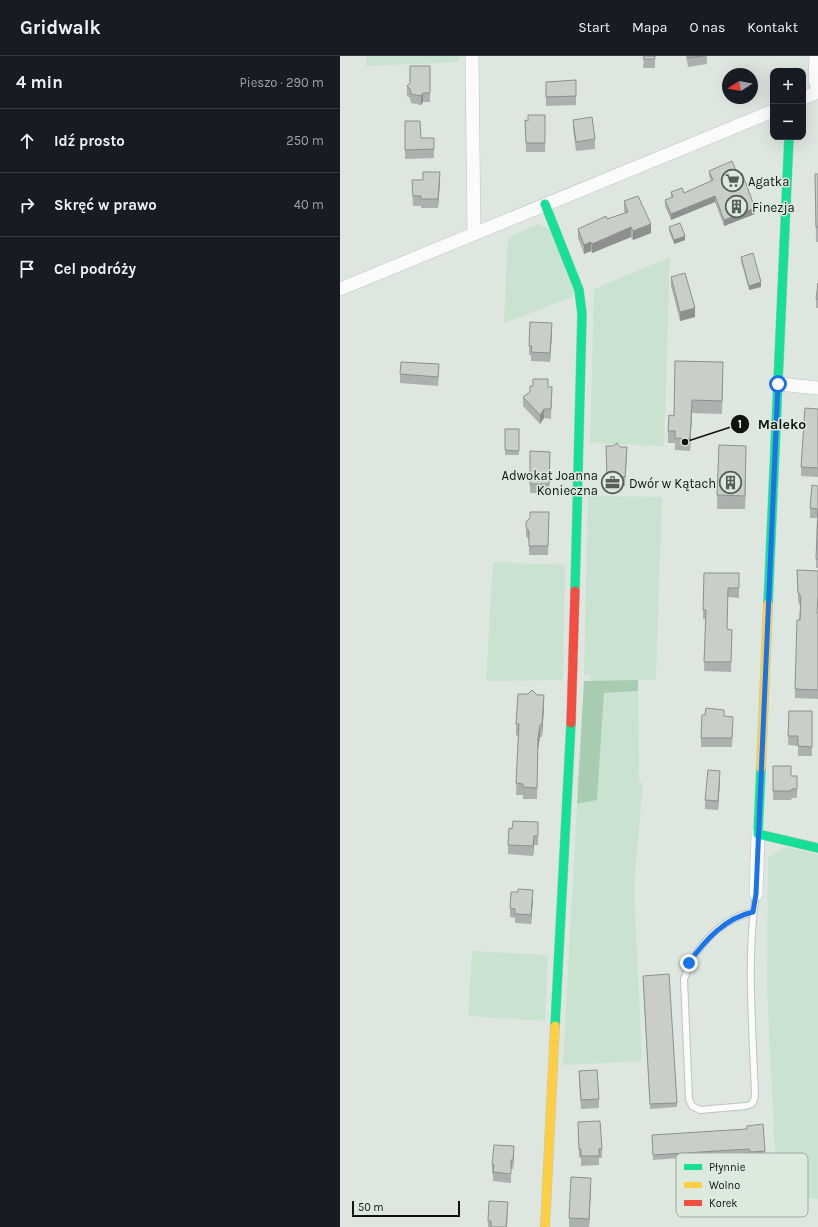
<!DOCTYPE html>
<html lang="pl">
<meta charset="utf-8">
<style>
body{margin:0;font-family:Karla,sans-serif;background:#242831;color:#f1f3f6}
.controls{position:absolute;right:12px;top:12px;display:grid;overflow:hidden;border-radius:8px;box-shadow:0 4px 16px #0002}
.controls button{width:36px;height:36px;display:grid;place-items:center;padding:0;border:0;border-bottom:1px solid #363941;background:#171b24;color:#f1f3f6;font:20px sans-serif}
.compass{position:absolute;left:382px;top:12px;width:36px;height:36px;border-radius:50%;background:#171b24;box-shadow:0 4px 16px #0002;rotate:259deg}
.scale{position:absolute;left:12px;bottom:10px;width:108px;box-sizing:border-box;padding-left:4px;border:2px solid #0f1410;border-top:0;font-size:11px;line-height:14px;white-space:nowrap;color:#0f1410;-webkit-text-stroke:3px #dbeadd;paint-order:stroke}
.stop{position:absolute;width:12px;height:12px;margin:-9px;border:3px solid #1a73e8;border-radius:50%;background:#fff}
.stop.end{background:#1a73e8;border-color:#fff;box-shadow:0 1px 4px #0008}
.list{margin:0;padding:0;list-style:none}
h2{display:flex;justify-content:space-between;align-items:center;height:52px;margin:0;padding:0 16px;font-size:17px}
h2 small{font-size:13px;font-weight:400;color:#9ea1a6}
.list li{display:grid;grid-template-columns:26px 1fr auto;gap:12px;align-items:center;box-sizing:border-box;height:64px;padding:0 16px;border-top:1px solid #363941}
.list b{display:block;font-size:15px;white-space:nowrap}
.list em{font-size:13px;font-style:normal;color:#9ea1a6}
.icon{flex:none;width:22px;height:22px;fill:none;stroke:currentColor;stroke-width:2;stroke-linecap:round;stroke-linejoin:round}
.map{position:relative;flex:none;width:478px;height:1171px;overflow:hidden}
header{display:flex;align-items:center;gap:24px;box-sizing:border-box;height:56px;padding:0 20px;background:#171b24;border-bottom:1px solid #363941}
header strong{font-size:19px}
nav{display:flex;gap:22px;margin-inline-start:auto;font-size:14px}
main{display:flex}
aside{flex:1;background:#171b24}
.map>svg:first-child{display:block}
.green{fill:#cae3d0}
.forest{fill:#a8ccb0}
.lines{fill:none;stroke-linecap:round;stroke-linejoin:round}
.lane-casing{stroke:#bec4bf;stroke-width:8}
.street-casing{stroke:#bec4bf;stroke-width:14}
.fast-casing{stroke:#bec4bf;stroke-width:10}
.slow-casing{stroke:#bec4bf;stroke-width:10}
.jam-casing{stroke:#bec4bf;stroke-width:10}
.lane{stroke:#fafbfa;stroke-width:6}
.street{stroke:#fafbfa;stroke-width:13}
.fast{stroke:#16e098;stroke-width:9}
.slow{stroke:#ffcf43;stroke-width:9}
.jam{stroke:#f24e42;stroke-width:9}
.wall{fill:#adb1ad}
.shaded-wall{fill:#8d908d}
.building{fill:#c9cec9;stroke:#8d908d}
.route{stroke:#1a73e8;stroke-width:5}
.labels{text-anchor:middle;stroke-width:3;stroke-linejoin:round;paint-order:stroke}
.poi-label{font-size:13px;fill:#0f1410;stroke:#dbeadd;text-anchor:start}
.key{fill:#dbeadd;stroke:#9eaaa0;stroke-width:1}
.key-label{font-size:11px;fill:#0f1410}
.leader{fill:none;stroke:#0f1410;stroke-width:1.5}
.callout-dot{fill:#0f1410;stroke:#dbeadd;stroke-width:1.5}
.mark-label{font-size:12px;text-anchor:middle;font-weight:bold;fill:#fff}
.callout-label{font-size:14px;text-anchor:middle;font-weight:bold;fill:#0f1410;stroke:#dbeadd;stroke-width:3;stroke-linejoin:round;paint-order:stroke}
</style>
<header>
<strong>Gridwalk</strong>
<nav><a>Start</a><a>Mapa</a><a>O nas</a><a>Kontakt</a></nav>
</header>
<main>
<aside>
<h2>4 min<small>Pieszo · 290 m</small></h2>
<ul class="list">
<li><svg class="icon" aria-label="ahead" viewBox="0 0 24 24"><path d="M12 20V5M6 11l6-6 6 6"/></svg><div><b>Idź prosto</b></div><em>250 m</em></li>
<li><svg class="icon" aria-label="right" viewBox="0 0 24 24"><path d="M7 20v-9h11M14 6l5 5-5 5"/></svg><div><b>Skręć w prawo</b></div><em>40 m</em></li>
<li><svg class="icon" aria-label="arrive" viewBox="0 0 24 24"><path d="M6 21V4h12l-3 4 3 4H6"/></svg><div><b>Cel podróży</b></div></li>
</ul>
</aside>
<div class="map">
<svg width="478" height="1171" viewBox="0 0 478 1171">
<rect width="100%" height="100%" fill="#dee6e0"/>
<path class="green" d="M26,0H119V6L26,10Z
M198,168L210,173L235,240L164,267L168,182Z
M330,201L324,390L250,387L254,233Z
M248,440L322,441L316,624L250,625V619H244Z
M153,506L225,509L223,624L146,625Z
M298,635L299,726L303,727L294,830L302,1005L223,1009L237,748L257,744L264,637Z
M446,791L478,799V1143L437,1138L427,934L428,802Z
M132,895L208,899L205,965L128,960Z"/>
<path class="forest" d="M298,624V635L264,637L257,744L237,748L244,625Z"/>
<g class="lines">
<defs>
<path id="lane" d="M413,856C380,863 354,892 344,923L349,1043L352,1050L360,1054L406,1050L412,1048L415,1041C413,974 406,904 416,838"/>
<path id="street" d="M132,0L134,178
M476,0L475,25L478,34
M463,42L478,36
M0,233L433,55
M439,328L478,332
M416,838L418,778"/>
<path id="fast" d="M205,148L239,234L242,258L235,535
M428,548L449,81
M421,712L418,778L478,792
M215,970L231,667"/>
<path id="slow" d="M421,712L428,548
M205,1171L215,970"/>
<path id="jam" d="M231,667L235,535"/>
</defs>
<use href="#lane" class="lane-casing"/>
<use href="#street" class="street-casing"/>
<use href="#fast" class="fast-casing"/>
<use href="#slow" class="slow-casing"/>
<use href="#jam" class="jam-casing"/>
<use href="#lane" class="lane"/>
<use href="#street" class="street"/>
<use href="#fast" class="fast"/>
<use href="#slow" class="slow"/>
<use href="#jam" class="jam"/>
</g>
<path class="wall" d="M304,0H315V12H303Z
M346,0H367V8L348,11Z
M90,10V46H83L81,49L71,47L70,42L67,40V30Z
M236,24V49L206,50V26Z
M205,59V96H186L185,64L188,65Z
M233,64L255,83V93L236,95L233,73Z
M65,75L81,82H94V102L65,103Z
M369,115L398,119L415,158L384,170L375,146L331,164L325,150V144L331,142V136L344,137L371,125L369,120Z
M475,118H478V186H476Z
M72,124L100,125L98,152H81V150H73Z
M284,145L311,177L293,184L291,181L252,197L251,195L244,198L238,182V173L285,157L284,155Z
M329,171L345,184L334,188L329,175Z
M401,201L421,231L409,234L401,205Z
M331,221L355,261L340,265L331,230Z
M478,227V252H476V243Z
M190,266L212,276L210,306L191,305V299H189Z
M60,318H99L98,330L60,327Z
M383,319L382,358L352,357L350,395L335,394V387H328V375L334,360Z
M208,331H212L211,363L204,362L200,368L183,350V341Z
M478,353V421L461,420V411Z
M165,373H179V399H165Z
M266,390L287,400L285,430H267Z
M190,395L210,396L209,437H190Z
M406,403L405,453H377V439Z
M478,430V512H476L477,462H470V452Z
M209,456L208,499H189V484L186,480V471Z
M457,514L478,515L477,557H478V643L455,642V633L460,550L458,545Z
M364,517H399V542L388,541L387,573L392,574L391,616L364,615L366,563H363Z
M204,650L202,681H200L198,693L197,743H183V739H176L178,680L176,679V668Z
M449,655H472V700H458V690L448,689Z
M384,660L393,670L392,691H361V682Z
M433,710L451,720H457V742H452L451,744H433Z
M380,724L378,754L365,753V744Z
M198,775V789H194L193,800L168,798V789Z
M193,843L191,868L175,867V862L170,861V852Z
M303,924L337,1047V1051L310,1053Z
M239,1015L259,1043V1052L241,1053L239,1024Z
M238,1066L262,1093V1102H259V1109L241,1110V1102H239Z
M312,1079L425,1095V1100L410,1101L409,1097L313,1104Z
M174,1099L173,1113H171V1127L153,1125V1118H152V1109Z
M251,1131L249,1171H229V1162Z
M168,1155L167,1171H148V1165Z"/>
<path class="shaded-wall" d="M83,37V46L81,49V40Z
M100,116V125L98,152V143Z
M375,140V146L331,164V158Z
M415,152V158L384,170V164Z
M311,168V177L293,184V175Z
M291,171V181L252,197V188Z
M345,180V184L334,188V184Z
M251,186V195L244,198V189Z
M421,226V231L409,234V230Z
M355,252V261L340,265V256Z
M212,267V276L210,306V297Z
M352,344V357L350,395V383Z
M204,353V362L200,368V359Z
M406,390V403L405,453V440Z
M204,639V650L202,681V669Z
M200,669V681L198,693L197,743L198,682Z
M380,715V724L378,754V745Z
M194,780V789L193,800V790Z
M193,834V843L191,868V859Z
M174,1090V1099L173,1113V1104Z
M251,1122V1131L249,1171V1163Z"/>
<path class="building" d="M304,0H315V3H303Z
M348,0H362L348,2Z
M70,10H90V37H83L81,40L71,38L70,33L67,30L70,27Z
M236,24V40L206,41V26Z
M188,59H205V87H186L185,64L188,65Z
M252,61L255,83L236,86L233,64Z
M65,65H80L81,82H94V93L65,94Z
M392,105L398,119L402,117L415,152L384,164L375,140L331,158L325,144L333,141L331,136L342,132L344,137L373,124L369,115Z
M83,116H100L98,143H81V140H73L72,124H83Z
M475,118H478V171H476Z
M298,140L311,168L293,175L291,171L252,188L251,186L244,189L238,173L266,160L267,163L288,156L284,145Z
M340,167L345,180L334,184L329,171Z
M413,197L421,226L409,230L401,201Z
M345,217L355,252L340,256L331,221Z
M478,227V243H476Z
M190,266L212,267L210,297L191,296L192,290H189Z
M335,305L383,306L382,345L352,344L350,383L335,382V375H328L329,359L334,360Z
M61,306L99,308L98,321L60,318Z
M193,323H208V331H212L211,353H204L200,359L183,341L190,336V330H193Z
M465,352L478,353V412L461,411Z
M165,373H179V395L165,394Z
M277,387L280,391H287L285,421H267L266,390H273Z
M379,389L406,390L405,440L377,439Z
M190,395L210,396L209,428H190Z
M472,429L478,430V503H476L478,453L470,452Z
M190,456H209L208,490H189V475L186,471V466L190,462Z
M457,514L478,515V539L477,557H478V634L455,633L457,564H460L461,541L458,536Z
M364,517H399V532H388L387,573L392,574L391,606H364L366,554H363Z
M192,634L197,639H204L202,669H200L198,682L197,732L183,731V728L176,727L179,668H176L178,638H188Z
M366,652L384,654V660L393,661L392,682H361L362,659H365Z
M449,655H472V691L458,690V680H448Z
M433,710H451V720H457V733H452L451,735H433Z
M368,714L380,715L378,745L365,744Z
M173,765L198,766V780H194L193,790L168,789L169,772L172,773Z
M178,833L193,834L191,859L175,858V853L170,852L171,836H178Z
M329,918L337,1047L310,1048L303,920Z
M257,1014L259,1043L241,1044L239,1015Z
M260,1065L262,1093H259V1100H241V1093H239L238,1066Z
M423,1068L425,1095L410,1096L409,1093L313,1099L312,1079L407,1073V1070Z
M154,1089L174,1090L173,1104H171V1118L153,1116L154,1109H152Z
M231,1121L251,1122L249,1163L229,1162Z
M149,1145L168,1146L166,1171H151V1165H148Z"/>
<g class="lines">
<path class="route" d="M349,907C365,884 385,862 413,856L416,838L438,328"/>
</g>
<defs>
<symbol id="supermarket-ring" viewBox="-11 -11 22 22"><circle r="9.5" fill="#dbeadd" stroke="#575e59" stroke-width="1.5"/><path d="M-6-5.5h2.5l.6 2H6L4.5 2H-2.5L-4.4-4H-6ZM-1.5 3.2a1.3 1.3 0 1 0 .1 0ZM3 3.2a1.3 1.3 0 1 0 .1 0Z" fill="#575e59"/></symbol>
<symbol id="building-ring" viewBox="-11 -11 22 22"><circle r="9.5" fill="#dbeadd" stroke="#575e59" stroke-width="1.5"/><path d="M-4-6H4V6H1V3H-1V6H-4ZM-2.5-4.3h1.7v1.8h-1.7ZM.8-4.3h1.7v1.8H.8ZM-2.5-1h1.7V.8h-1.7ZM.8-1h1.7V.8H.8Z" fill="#575e59"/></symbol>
<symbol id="office-ring" viewBox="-11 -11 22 22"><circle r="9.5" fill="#dbeadd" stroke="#575e59" stroke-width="1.5"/><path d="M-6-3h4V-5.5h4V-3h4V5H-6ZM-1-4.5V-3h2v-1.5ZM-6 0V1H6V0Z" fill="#575e59"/></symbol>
</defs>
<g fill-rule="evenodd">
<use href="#supermarket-ring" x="380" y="112" width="25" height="25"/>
<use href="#building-ring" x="384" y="138" width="25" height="25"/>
<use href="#office-ring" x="260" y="414" width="25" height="25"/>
<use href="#building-ring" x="378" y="414" width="25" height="25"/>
</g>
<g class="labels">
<g class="poi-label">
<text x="408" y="130">Agatka</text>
<text x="412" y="156">Finezja</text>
<text x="258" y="424" text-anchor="end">Adwokat Joanna<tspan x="258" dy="15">Konieczna</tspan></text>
<text x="376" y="432" text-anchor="end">Dwór w Kątach</text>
</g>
</g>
<rect x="336" y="1097" width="132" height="64" rx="6" class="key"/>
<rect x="344" y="1108" width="18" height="6" fill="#16e098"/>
<rect x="344" y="1126" width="18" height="6" fill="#ffcf43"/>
<rect x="344" y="1144" width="18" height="6" fill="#f24e42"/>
<g class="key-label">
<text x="369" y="1115">Płynnie</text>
<text x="369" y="1133">Wolno</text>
<text x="369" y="1151">Korek</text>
</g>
<path class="leader" d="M345 386L400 368"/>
<g class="callout-dot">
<circle cx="345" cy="386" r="4"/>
<circle cx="400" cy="368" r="10"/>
</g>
<g class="mark-label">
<text x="400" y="372">1</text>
</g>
<g class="callout-label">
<text x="442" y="373">Maleko</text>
</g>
</svg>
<div class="controls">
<button>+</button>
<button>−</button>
</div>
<svg class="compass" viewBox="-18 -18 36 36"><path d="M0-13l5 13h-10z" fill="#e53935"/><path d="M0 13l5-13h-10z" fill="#9ea1a6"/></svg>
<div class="scale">50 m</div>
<div class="stop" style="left:438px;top:328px"></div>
<div class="stop end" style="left:349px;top:907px"></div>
</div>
</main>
